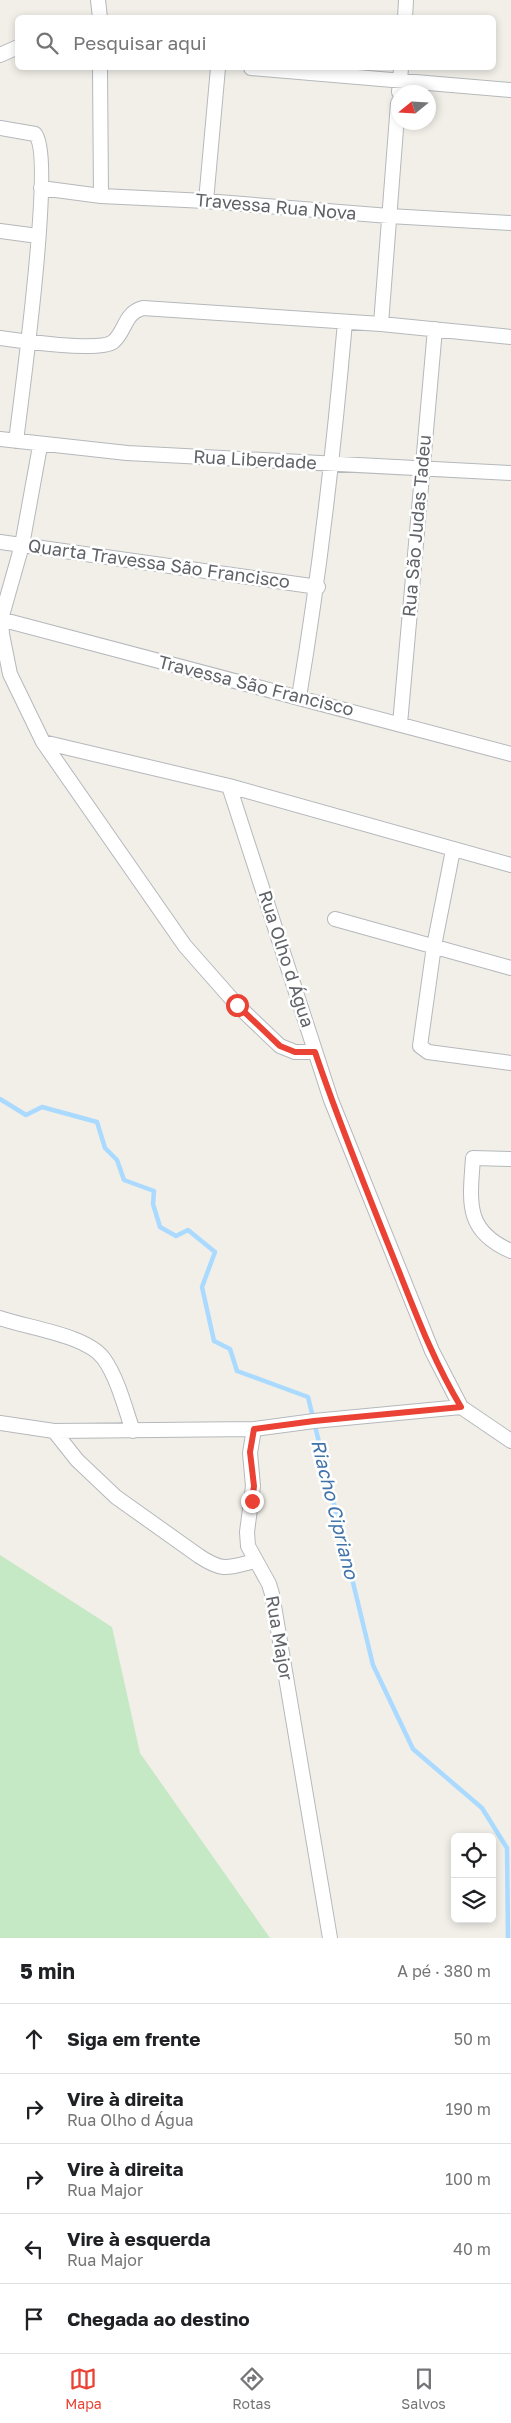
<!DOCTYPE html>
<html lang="pt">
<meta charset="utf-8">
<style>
body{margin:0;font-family:"Golos Text",sans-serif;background:#f2f2f2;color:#202124}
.controls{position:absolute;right:15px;bottom:15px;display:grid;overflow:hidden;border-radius:8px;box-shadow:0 2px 8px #0003}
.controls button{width:45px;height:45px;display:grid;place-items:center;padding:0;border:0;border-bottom:1px solid #e0e0e0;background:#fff;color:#202124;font:25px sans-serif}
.compass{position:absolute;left:391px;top:85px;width:45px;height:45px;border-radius:50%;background:#fff;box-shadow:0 2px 8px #0003;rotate:252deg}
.stop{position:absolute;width:15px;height:15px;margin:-11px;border:4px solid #ea4335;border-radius:50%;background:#fff}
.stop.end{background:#ea4335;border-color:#fff;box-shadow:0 1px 5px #0008}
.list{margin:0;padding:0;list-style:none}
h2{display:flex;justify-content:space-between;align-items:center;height:65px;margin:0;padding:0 20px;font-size:21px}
h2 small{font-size:16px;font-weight:400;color:#757577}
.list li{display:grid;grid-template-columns:32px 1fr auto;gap:15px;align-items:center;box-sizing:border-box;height:70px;padding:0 20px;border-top:1px solid #e0e0e0}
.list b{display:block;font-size:19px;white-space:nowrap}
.list p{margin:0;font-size:16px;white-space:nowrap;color:#757577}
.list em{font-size:16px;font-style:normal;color:#757577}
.icon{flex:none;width:28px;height:28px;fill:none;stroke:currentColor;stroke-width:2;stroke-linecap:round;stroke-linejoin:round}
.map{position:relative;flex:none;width:511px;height:1938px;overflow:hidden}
.search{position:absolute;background:#fff;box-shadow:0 2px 8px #0003;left:15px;right:15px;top:15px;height:55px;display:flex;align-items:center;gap:12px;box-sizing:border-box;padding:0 18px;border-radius:8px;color:#757577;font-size:19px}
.sheet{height:415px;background:#fff}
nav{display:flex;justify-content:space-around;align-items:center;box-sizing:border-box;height:70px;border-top:1px solid #e0e0e0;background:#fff;font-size:14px;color:#757577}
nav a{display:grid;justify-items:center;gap:2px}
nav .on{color:#ea4335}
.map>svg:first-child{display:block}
.green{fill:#c5e8c5}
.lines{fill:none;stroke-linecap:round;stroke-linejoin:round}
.stream{stroke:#aadaff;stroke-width:4.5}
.street-casing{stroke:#b5b8bc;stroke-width:16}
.street{stroke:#fff;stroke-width:14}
.route{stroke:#ea4335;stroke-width:6}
.labels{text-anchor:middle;stroke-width:5;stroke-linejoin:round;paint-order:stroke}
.street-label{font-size:18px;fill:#5f6368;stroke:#fff}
.water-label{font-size:19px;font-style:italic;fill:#4174aa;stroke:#fff}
</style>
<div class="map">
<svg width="511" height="1938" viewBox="0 0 511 1938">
<rect width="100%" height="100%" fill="#f1efe8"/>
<path class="green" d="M0,1555L112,1627L140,1753L270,1938H0Z"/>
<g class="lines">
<path class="stream" d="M0,1099L26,1115L42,1107L97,1122L105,1148L117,1160L124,1180L154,1191L153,1204L160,1227L176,1236L188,1230L215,1252L202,1287L214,1341L230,1349L237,1371L308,1397L373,1665L413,1749L482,1808L507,1848L508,1938"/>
<defs>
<path id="street" d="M98,0L100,18
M405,18L406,0
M0,55L18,47
M100,68L101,196
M251,68L511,90
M399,92L401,68
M0,128L35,134C55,155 21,400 16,441
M41,188L101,196L206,201L389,216L511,223
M206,201L218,68
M0,231L38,236
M381,324L398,103
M0,338C20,341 99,352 113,342C126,331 124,313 143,308L381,324L511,337
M0,439L127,453L511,473
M40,446L22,545L1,619L2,634L10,674L43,742L185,946L237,1005L280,1046L295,1052H315
M0,542L318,587
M0,619L511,754
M299,697C320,572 334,448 345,322
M400,724L435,329
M43,742L229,786L511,865
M229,786L331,1100L432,1351L461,1407L511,1441
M453,850L434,946L420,1046L428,1052L511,1063
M335,919L511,968
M511,1159L473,1158C470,1201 464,1231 511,1251
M0,1318C28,1328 87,1335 104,1359C118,1379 125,1408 133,1431
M0,1423L54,1431L254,1429
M54,1431L77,1460L116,1497L199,1556C223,1572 228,1568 255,1561
M330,1938L272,1594L269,1584L248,1546L247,1532L253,1486L250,1453L254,1429L314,1421L461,1407"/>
</defs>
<use href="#street" class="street-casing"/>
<use href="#street" class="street"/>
</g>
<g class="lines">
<path class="route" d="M237,1005L280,1046L295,1052H315C338,1120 365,1187 392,1254C413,1306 432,1359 461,1407L314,1421L254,1429L250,1452L254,1486L252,1501"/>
</g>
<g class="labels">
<g class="street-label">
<text transform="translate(276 207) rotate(5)" y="6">Travessa Rua Nova</text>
<text transform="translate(255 460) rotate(3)" y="6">Rua Liberdade</text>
<text transform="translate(417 526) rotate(-85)" y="6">Rua São Judas Tadeu</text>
<text transform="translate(159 564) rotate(8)" y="6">Quarta Travessa São Francisco</text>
<text transform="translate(256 686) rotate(14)" y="6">Travessa São Francisco</text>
<text transform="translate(286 959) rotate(72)" y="6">Rua Olho d Água</text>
<text transform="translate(279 1638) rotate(80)" y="6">Rua Major</text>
</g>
<g class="water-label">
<text transform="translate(335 1509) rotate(76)" y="7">Riacho Cipriano</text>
</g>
</g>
</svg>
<div class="controls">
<button><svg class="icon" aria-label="locate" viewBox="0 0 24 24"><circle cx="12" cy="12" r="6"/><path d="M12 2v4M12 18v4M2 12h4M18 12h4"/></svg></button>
<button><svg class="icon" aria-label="layers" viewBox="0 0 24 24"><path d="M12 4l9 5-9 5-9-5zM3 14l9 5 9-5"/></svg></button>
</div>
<svg class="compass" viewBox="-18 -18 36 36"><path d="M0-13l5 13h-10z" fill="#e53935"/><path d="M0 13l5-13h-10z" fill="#757577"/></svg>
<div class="stop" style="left:237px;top:1005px"></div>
<div class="stop end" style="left:252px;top:1501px"></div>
<div class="search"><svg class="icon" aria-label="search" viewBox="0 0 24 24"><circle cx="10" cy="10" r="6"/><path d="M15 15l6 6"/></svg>Pesquisar aqui</div>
</div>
<section class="sheet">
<h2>5 min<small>A pé · 380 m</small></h2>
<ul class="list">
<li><svg class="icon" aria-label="ahead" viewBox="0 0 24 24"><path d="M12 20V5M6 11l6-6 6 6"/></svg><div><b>Siga em frente</b></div><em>50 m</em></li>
<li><svg class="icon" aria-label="right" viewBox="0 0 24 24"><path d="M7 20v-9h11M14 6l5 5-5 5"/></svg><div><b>Vire à direita</b><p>Rua Olho d Água</p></div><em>190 m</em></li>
<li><svg class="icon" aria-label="right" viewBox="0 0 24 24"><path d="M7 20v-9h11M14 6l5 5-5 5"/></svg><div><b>Vire à direita</b><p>Rua Major</p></div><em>100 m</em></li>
<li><svg class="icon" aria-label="left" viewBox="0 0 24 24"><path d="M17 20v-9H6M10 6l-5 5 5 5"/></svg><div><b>Vire à esquerda</b><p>Rua Major</p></div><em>40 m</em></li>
<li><svg class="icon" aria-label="arrive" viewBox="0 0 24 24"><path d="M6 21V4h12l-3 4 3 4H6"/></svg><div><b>Chegada ao destino</b></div></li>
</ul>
</section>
<nav>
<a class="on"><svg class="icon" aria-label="map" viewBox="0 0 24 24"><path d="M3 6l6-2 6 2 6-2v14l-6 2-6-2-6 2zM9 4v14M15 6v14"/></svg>Mapa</a>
<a><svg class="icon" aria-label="directions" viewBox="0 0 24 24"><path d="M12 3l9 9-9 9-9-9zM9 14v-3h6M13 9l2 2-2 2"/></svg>Rotas</a>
<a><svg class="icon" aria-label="saved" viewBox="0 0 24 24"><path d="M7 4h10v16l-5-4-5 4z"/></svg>Salvos</a>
</nav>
